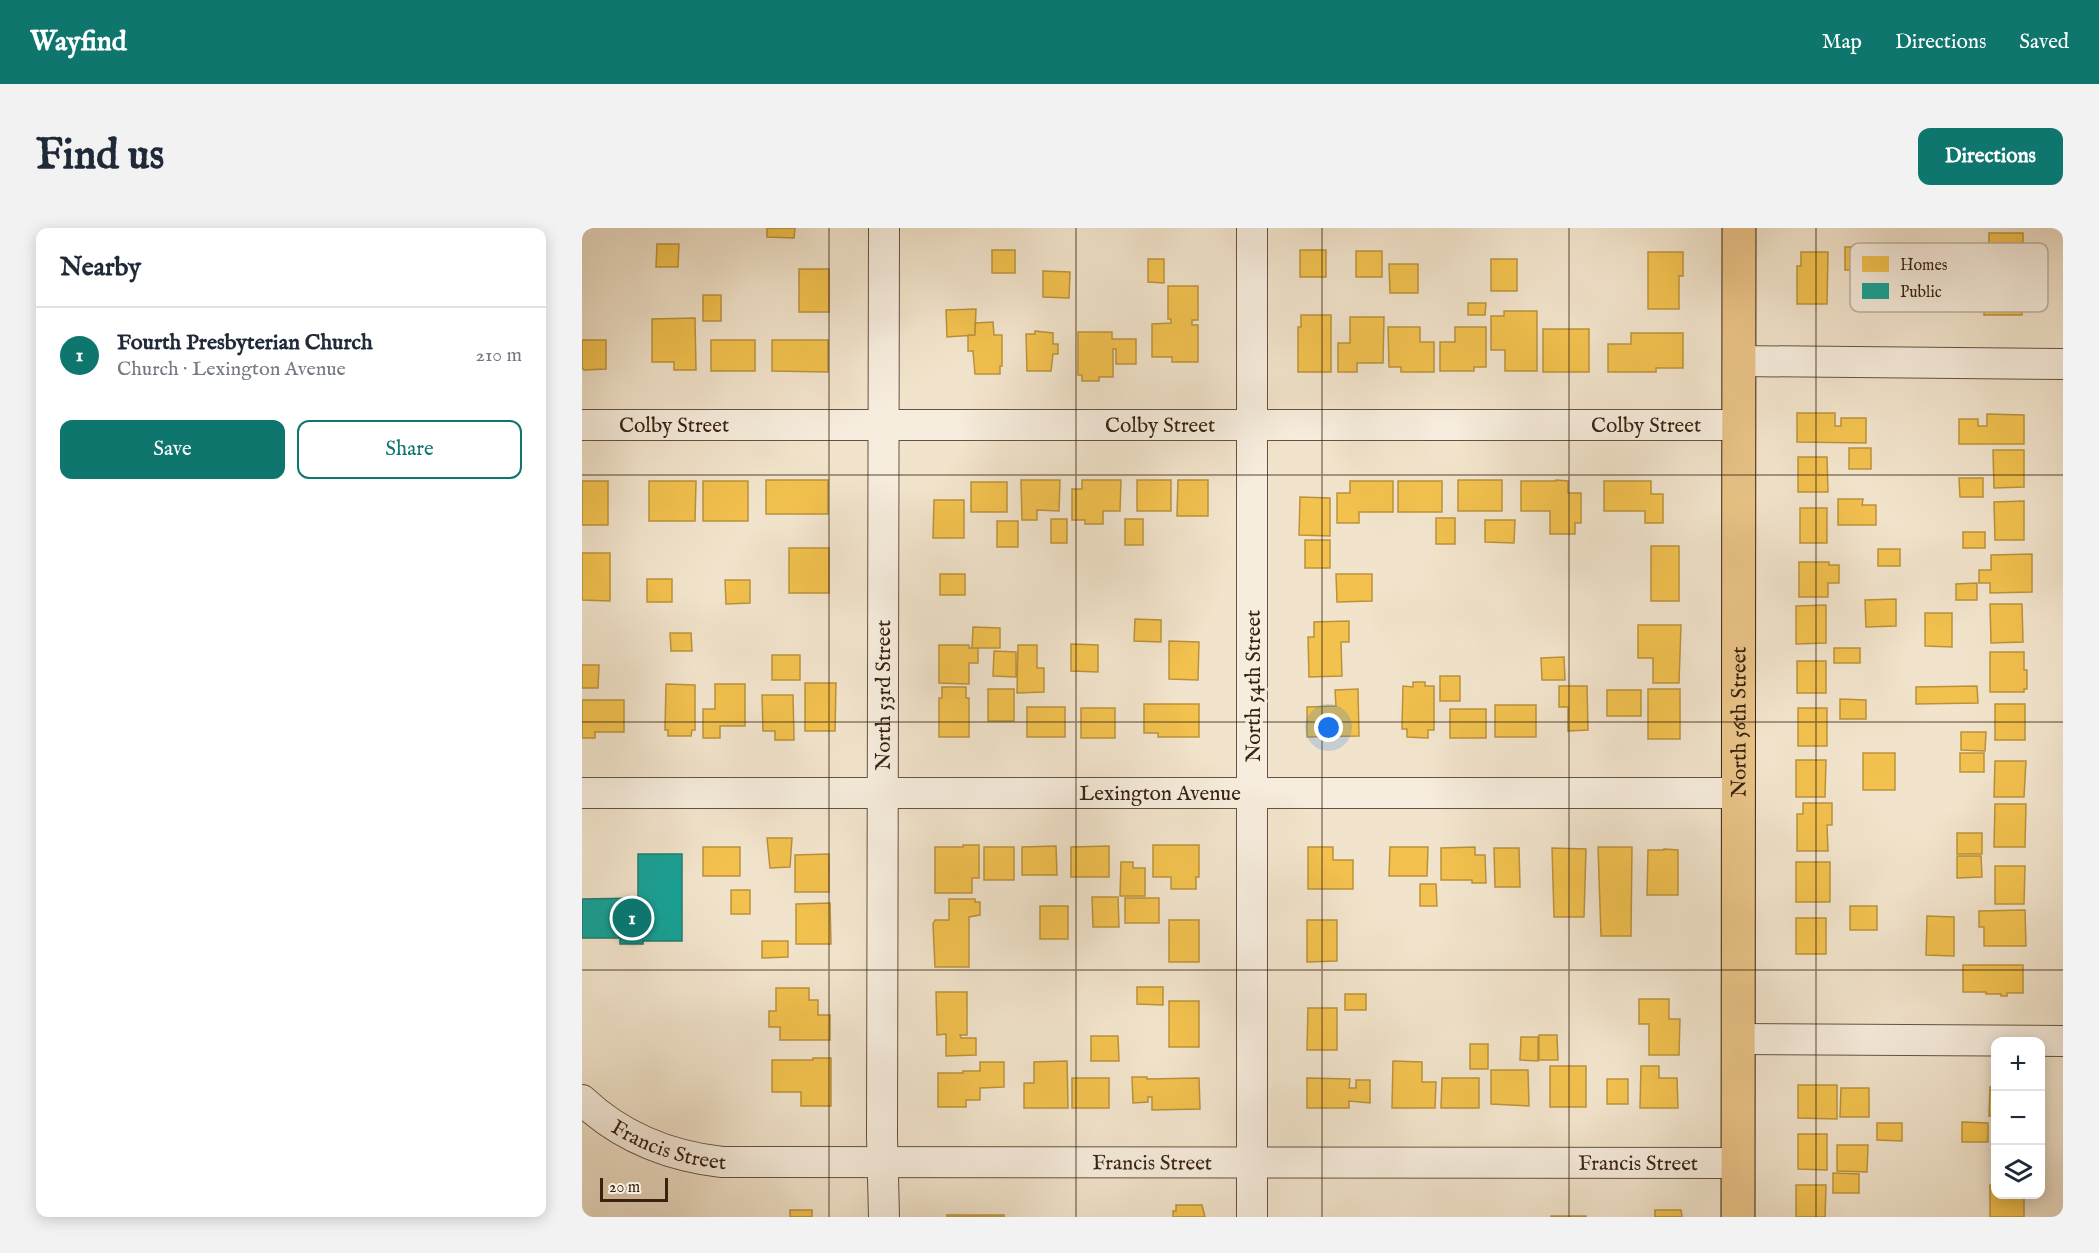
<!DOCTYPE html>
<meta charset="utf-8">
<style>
body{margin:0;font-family:"IM FELL English",serif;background:#f2f2f3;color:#1f2937}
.controls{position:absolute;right:18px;bottom:18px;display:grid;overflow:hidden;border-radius:12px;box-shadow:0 3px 15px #0003}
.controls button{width:54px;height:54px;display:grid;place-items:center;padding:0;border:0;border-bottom:2px solid #e0e1e3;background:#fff;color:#1f2937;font:30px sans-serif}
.scale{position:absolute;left:18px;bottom:15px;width:68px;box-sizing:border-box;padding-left:6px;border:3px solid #372310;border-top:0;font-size:16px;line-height:21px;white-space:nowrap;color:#372310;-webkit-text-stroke:4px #f7edde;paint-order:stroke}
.you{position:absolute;left:747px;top:500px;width:21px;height:21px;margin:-15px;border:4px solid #fff;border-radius:50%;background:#1a73e8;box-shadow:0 0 0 9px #1a73e833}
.badge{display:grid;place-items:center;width:39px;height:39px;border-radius:50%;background:#0f766e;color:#fff;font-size:20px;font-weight:700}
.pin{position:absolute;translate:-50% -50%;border:3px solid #fff;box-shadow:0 2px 6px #0006}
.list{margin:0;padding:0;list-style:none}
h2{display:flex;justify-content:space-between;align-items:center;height:78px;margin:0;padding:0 24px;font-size:26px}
h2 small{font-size:20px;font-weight:400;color:#747a83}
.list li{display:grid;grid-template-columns:39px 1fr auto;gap:18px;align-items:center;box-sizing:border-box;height:96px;padding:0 24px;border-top:2px solid #e0e1e3}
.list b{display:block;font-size:22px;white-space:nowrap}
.list p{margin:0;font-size:20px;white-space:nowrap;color:#747a83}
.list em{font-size:20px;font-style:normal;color:#747a83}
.actions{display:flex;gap:12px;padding:18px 24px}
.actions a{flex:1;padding:14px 0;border:2px solid #0f766e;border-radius:12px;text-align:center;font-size:21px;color:#0f766e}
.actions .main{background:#0f766e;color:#fff}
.icon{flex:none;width:33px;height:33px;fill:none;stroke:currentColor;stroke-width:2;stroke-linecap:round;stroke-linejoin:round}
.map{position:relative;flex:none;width:1481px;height:989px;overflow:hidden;border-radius:12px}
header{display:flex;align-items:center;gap:36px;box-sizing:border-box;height:84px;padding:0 30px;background:#0f766e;color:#fff}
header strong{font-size:28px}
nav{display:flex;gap:33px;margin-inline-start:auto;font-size:21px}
.intro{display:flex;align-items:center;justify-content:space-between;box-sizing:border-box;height:144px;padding:0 36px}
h1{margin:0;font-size:42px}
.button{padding:15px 27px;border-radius:12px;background:#0f766e;color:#fff;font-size:21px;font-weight:700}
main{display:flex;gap:36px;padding:0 36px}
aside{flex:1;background:#fff;border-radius:12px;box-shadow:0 3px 15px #0003}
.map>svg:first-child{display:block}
.homes{fill:#f2c14e;stroke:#ba923b;stroke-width:1.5}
.public{fill:#17a398;stroke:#217d6f;stroke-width:1.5}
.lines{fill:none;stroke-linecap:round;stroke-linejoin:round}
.minor-casing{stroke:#66533f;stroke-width:32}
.major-casing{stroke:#372310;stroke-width:35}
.minor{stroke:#f7edde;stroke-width:30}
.major{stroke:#e9c286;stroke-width:33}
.grid{fill:none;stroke:#372310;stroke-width:1.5;stroke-opacity:0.55}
.labels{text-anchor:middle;stroke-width:6;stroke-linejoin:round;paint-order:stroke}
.street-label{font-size:21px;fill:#372310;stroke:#f7edde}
.key{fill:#f7edde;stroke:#bdb0a0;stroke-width:1.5}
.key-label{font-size:16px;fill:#372310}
</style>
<header>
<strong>Wayfind</strong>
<nav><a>Map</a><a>Directions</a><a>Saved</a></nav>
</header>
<div class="intro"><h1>Find us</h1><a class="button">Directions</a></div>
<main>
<aside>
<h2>Nearby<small></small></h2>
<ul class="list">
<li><span class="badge">1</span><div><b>Fourth Presbyterian Church</b><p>Church · Lexington Avenue</p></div><em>210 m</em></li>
</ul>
<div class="actions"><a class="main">Save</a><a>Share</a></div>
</aside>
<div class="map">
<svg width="1481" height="989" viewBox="0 0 1481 989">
<rect width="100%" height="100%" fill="#f2e4cc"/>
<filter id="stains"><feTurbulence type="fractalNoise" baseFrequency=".00333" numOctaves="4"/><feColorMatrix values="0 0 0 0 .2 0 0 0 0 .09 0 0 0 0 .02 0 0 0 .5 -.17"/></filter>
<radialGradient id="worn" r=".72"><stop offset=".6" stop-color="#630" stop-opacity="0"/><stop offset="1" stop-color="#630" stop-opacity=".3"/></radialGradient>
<path class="homes" d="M185,0H213L212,10L185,9Z
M1407,5H1441V46H1407Z
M75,16H97L96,39H74Z
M1263,19H1278V42H1263Z
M410,22H433V45H410Z
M718,22H744V49H718Z
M774,23H800V49H774Z
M1066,24H1101V48H1097V81H1066Z
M1219,24H1246L1245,76H1215V38H1219Z
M566,31H582V55L566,54Z
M909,31H935V63H909Z
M807,36H836V65H808Z
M217,41H247V84H217Z
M461,43L488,44L487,70L461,69Z
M1390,56L1440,57V87H1402V82H1390Z
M586,58H616V92H610V97H616V134H590V129H570V96L589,95V91H586Z
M121,67H139V93H121Z
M886,75H904L903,87H886Z
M394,81L393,107L365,109L364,82Z
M922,83H955V143H923V122H909V88H922Z
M719,87H749V144H716V99H719Z
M768,89H802L801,135H775V144H756V115H768Z
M113,90L114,142H92V134H70V91Z
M411,94L412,107H420V138H418V146H393L391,123H386V107H393V95Z
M806,99H838V114H852V144H819V139H807Z
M873,99H904V139H892V143H858V114H873Z
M961,101H1007V144H961Z
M453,103L471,105V116H476V126H471L469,143H445L444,106H453Z
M496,104H530V111H554V136H534V121H531V149H517V153H500V147H496Z
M1049,105H1101V140H1074V144H1026V116H1049Z
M0,112H24V141L2,142L0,140Z
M129,112H173V143H129Z
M190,112H246V144L190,143Z
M1215,185H1253V198H1259V190H1284V215L1215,214Z
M1405,186L1442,187V216H1377V191H1396V198H1405Z
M1267,220H1289V241H1267Z
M1411,222H1442V259L1412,260Z
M1216,229H1245L1246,264H1216Z
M1377,250H1401V269H1378Z
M184,252H246V286H184Z
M439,252H478L477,283L455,282V292H440Z
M500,252H539L538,283H521V296H503V292H490V261H500Z
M555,252H589V283H555Z
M596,252H626V288H595Z
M876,252H920V283H876Z
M974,252L986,253V265H999V295H993V306H968V283H939V253H974Z
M0,253H26V297H0Z
M67,253H114L113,293H67Z
M121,253H166V293H121Z
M768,253H811V284H777V295H755V265H768Z
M816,253H860V284H816Z
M1022,253H1069V266H1081V295H1063V283H1022Z
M389,254H425V284H389Z
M718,269L748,270V308L717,307Z
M1256,271H1281L1280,277H1294V297H1256Z
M352,272H382V310H351Z
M1442,273V312H1413L1412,274Z
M1218,280H1245V315H1218Z
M854,290H873V316H854Z
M469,291H485V315H469Z
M543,291H561V317H543Z
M903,292H933L932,315L903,314Z
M415,293H436V319H415Z
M1381,304H1403V320H1381Z
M723,312H748V340H723Z
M1069,318H1097V373H1069Z
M207,320H247V365H207Z
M1296,321H1318V338H1296Z
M0,325H28V373L0,372Z
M1450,326V364L1408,365V355H1397V342H1409V327Z
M1217,334H1247V337H1257V355H1246V369H1217Z
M358,346H383V367H358Z
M754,346H790V373L755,374Z
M65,351H90V374H65Z
M143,352H168V375L144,376Z
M1395,355V372H1374V356Z
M1314,371V398L1284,399L1283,372Z
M1408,376H1440L1441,414L1409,415Z
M1244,377V415L1214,416V378Z
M1343,385H1370V419L1343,418Z
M553,391L579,392V414L552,413Z
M767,393V414H759L760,448L727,449L726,409H732V394Z
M1056,397H1099L1097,455H1071V430H1056Z
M391,399L418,400V420H390Z
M88,405H109L110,423H89Z
M587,413L617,414L616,452L587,451Z
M489,416L516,417V444L489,443Z
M357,417H387V420H396V435H387V456L357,455Z
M436,417H455V440H462V464L435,465Z
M1252,420H1278V435H1252Z
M412,423L434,424V449L411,448Z
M1408,424H1442V442H1445V461H1442V464H1408Z
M190,427H218V452H190Z
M982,429L983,452H960L959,430Z
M1215,433H1244V465H1215Z
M0,437H17L16,460H0Z
M858,448H878V473H858Z
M831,454H843V458H852V502H846V510L825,509V501H820L821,458L831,459Z
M223,455H254L253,503H223Z
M84,456L113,457V502H110L109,508H86V502H83Z
M133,456H163V498H138V510H121V481H133Z
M977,458H1005L1006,502L986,503V479H977Z
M1395,458L1396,475L1334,476V459Z
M360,459H384V470H387V509H357V470H360Z
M406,461H432V493H406Z
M776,461L777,508L725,509V479L754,478L753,462Z
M1066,461H1098V511H1066Z
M1025,462H1059V488H1025Z
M180,467H211L212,512H193V503H181Z
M1258,471L1284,472V491H1258Z
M0,472H42V504H13V510H0Z
M562,476H617V509H576V505H562Z
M1413,476H1443V512H1413Z
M913,477H954V509H913Z
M445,479H483V509H445Z
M499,480H533V510H499Z
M1216,480H1245V518H1216Z
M868,481H904V510H868Z
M1379,504H1404L1403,523L1379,522Z
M1281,525H1313V562H1281Z
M1378,525H1402V544H1378Z
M1214,532H1244L1243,569H1214Z
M1413,533H1444L1442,569H1412Z
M1221,575H1250V597H1245L1246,623H1215V586H1221Z
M1413,576H1444L1443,619H1412Z
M1375,605H1400V626H1375Z
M185,610H210L208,639L188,640Z
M381,617H397V650H390V665H353V619H381Z
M571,617H617V649H614V661H589V649H571Z
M474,618L475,647H440V619Z
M527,618V649H489V619Z
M121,619H158V648H121Z
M402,619H432V652H402Z
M726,619H751V632H771V661H726Z
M808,619H846L845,648H807Z
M893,619V627H903L904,655H890V652H859V620Z
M1016,619H1050L1049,708H1019Z
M912,620H937L938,659H913Z
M970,620L1004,621L1002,689H972Z
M1082,621L1096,622V667H1065L1066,622H1082Z
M247,626V664H213V627Z
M1375,628H1399L1400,649L1375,650Z
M539,634H551V640H563V668H538Z
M1214,634H1248V674H1214Z
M1413,638H1443L1442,676H1413Z
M838,656H854L855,678H838Z
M149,662H168V686H149Z
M510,669H536L537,699H511Z
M543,670H577V695H543Z
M367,671H393V674H398V687L387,689V739H353L351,696L353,692H367Z
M248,675L249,716H214V676Z
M458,678H486V711H458Z
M1268,678H1295V702H1268Z
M1443,682L1444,718H1402V699H1397V683Z
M1345,688L1372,689V728L1344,727Z
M1214,690H1244V726H1214Z
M587,692H617V734H587Z
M725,692H755V733L725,734Z
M180,713H206V729L180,730Z
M1381,737H1441V765H1425V768H1419V766H1404V764H1381Z
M555,759H581V777L555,776Z
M194,760H227V772H236V787H248V812H198V799H187V783H194Z
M354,764H385V807H378L379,810H394V827L364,828V806L355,807Z
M763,766H784V782H763Z
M1057,771H1087V791H1098L1097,827H1067V796H1057Z
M587,773H617V819H587Z
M726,780H755V822H725Z
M957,807H975L976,832H957Z
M509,808H536L537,833H509Z
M939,809H956V833L938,832Z
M888,816H906V841H888Z
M231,830H249V878H219V864H190V832H231Z
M485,833L486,880H442V855H452V834Z
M811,833L840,834V854H854L853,880H810Z
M398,834H422V859L398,860V872H384V879H356V845H381V843H398Z
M968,838H1004V879H968Z
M1059,838H1077V850H1095L1096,880H1058Z
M909,842H946L947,878L909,876Z
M550,849H565V851L617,850L618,881L570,882V869H566V874L551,875Z
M490,850H527V880H490Z
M725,850L768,851L767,860H774V852H788V875L767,873V880H725Z
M860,850H897V880H859Z
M1025,851H1046V876H1025Z
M1216,857H1255V891L1216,890Z
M1408,859H1414V888H1407Z
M1259,860H1287V889H1258Z
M1380,894L1406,895V914H1380Z
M1295,895H1320V913L1295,912Z
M1216,906H1245V942L1216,941Z
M1255,917H1286L1285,944L1255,943Z
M1251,945L1277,946V965H1251Z
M1214,957H1244L1243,989H1214Z
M1408,957H1414V966H1442V989H1408Z
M594,977H620L623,989H591V983H594Z
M208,982H230V989H208Z
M1073,982H1099L1100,989H1073Z
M365,987H422V989H365Z
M969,988H1004V989H969Z"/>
<path class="public" d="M56,626H100V713H61V716H38V710H0V671L56,670Z"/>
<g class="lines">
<defs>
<g id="minor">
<path d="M670,0V989"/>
<path d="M1156,133L1481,136"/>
<path id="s1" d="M0,197H1156"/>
<path id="s2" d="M0,565H1156"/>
<path d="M1156,811L1481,813"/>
<path id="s3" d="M0,872C39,909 87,928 140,934L1156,935"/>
<path id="s4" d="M302,989L300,909L302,0"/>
</g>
<g id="major">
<path id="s5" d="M1156,989L1157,0"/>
</g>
</defs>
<use href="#minor" class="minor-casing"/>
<use href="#major" class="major-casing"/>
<use href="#minor" class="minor"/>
<use href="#major" class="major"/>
</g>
<path class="grid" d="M247,0V989M494,0V989M740,0V989M987,0V989M1234,0V989M0,247H1481M0,494H1481M0,742H1481"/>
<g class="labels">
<g class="street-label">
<text dy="7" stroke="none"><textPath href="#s1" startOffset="578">Colby Street</textPath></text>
<text dy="7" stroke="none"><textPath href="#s1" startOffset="92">Colby Street</textPath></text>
<text dy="7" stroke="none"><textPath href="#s1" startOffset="1064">Colby Street</textPath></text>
<text transform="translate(671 458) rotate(-90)" y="7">North 54th Street</text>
<text dy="7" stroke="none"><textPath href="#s4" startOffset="522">North 53rd Street</textPath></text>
<text dy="7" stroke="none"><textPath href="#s5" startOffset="495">North 56th Street</textPath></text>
<text dy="7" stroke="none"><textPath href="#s2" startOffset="578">Lexington Avenue</textPath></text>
<text dy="7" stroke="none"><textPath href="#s3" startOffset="100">Francis Street</textPath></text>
<text dy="7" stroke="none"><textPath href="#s3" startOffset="586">Francis Street</textPath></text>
<text dy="7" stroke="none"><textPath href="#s3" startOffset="1072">Francis Street</textPath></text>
</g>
</g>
<rect x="1268" y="15" width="198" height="69" rx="9" class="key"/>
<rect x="1280" y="28" width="27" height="16" fill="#f2c14e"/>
<rect x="1280" y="55" width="27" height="16" fill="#17a398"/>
<g class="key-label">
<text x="1318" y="42">Homes</text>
<text x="1318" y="69">Public</text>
</g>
<rect width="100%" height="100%" filter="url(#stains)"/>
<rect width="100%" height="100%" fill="url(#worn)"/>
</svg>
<div class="controls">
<button>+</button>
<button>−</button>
<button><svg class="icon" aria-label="layers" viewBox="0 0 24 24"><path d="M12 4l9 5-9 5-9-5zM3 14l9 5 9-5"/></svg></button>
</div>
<div class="scale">20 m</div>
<div class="you"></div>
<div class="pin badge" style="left:50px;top:690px">1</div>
</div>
</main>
